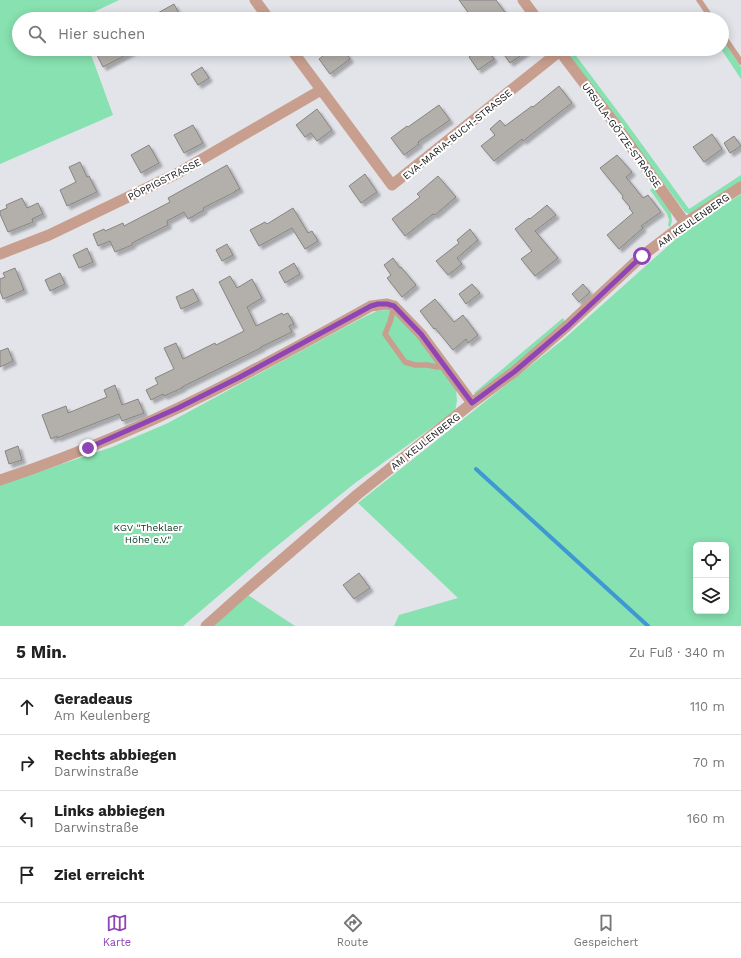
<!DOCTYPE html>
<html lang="de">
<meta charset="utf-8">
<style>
body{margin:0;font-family:"Work Sans",sans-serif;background:#f2f2f2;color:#222}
.controls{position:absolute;right:12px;bottom:12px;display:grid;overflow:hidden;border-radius:6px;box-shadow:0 2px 10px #0003}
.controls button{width:36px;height:36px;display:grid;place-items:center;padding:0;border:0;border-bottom:1px solid #e0e0e0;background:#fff;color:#222;font:20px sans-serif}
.stop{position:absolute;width:12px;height:12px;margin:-9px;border:3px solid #9045b7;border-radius:50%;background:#fff}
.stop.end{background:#9045b7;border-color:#fff;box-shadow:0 1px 4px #0008}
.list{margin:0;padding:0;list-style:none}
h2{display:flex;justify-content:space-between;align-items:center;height:52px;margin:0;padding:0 16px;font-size:17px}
h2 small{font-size:13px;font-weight:400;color:#767676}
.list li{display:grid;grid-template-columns:26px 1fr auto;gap:12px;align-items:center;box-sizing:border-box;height:56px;padding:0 16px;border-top:1px solid #e0e0e0}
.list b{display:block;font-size:15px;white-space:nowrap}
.list p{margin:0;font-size:13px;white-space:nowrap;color:#767676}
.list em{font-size:13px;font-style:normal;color:#767676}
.icon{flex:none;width:22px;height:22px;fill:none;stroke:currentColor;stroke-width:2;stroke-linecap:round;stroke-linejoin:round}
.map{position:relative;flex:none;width:741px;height:626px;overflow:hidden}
.search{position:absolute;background:#fff;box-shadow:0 2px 10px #0003;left:12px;right:12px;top:12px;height:44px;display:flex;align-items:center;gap:10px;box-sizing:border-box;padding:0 14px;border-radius:22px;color:#767676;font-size:15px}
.sheet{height:276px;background:#fff}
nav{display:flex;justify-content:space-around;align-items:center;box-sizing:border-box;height:56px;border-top:1px solid #e0e0e0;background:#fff;font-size:11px;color:#767676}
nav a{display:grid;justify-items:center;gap:2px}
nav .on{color:#9045b7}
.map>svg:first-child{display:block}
.green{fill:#87e1b0;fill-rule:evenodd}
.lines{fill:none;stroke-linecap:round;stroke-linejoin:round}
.stream{stroke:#3d98d4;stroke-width:4}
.building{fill:#b3afab;stroke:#888481;filter:url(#shadow)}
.service{stroke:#c89e8e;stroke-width:5.5}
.minor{stroke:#c89e8e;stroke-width:11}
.route{stroke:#9045b7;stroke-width:5}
.labels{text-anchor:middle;stroke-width:4;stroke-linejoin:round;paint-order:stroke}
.street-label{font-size:10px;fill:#121214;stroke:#fff}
.park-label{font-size:10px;fill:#093722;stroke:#fff}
</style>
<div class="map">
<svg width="741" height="626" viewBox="0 0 741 626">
<defs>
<filter id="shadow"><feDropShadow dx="3.5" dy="3.5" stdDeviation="1" flood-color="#0004"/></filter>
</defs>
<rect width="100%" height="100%" fill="#e2e4e9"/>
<path class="green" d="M0,0H119L79,19H19V49H89L113,115L0,164Z
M722,39L741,67V79L721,49H722Z
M564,49H571L625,121L689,209L741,175V182L694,212L689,214L685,212Z
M654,187C662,199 677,212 670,227L668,226L669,220L667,214L650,190Z
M741,194V626H394L399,615L458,598L358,503L565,338L687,229ZM696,545H726V611H696Z
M388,310L398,314L444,370L456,388L457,401L455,411L355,483L272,550L183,626H0V485L112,447L168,423L362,318L377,311Z
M563,318L565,322L512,368L476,395L474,393Z
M248,595L295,626H214Z"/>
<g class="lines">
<path class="stream" d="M476,469L648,626"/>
</g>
<path class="building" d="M459,0H496L510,19H473Z
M174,4L182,19H147Z
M94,49H137L103,67Z
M332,49H343L350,59L330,74L319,59Z
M481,49H487L494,59L478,70L469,57Z
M500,49H530L510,63Z
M202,67L209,78L198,85L191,74Z
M559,86L572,103L523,141L522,139L494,161L481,146L495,135L490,129L500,120L505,126L532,106L533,107Z
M439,105L450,120L418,142L419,144L404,155L391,138L407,126L408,127Z
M317,109L332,130L317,141L311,133L305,137L296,125Z
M193,125L203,143L184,153L174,135Z
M712,134L722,149L704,162L693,147Z
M734,136L741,146L730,153L724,143Z
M149,145L159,163L141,173L131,155Z
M617,155L632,172L626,177L643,198L648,195L661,212L641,226L643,228L619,249L607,235L633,213L629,208L630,207L622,198L623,196L600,168Z
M80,162L87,177L89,176L97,192L67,206L60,190L76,182L69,167Z
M227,165L240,189L235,191V192L203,208L204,210L188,219L184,212L167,221L168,225L132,243V245L115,252L110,241L98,246L93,234L104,229L105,231L123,223L124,226L170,202L168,198Z
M365,174L377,192L361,203L349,186Z
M438,176L456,197L435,215L433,214L405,236L392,219L420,197L417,194Z
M22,198L27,208L38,203L43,214L32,219L33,222L8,232L0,214V211L7,208L6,205Z
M547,205L556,215L535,231L558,258L535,276L521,259L532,251L515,229L529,218L530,219Z
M293,208L308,233L312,231L318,241L305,249L292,228L259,246L250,230L265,222L267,224Z
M470,229L478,240L457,258L462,264L448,275L436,261L459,243L457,240Z
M227,244L233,255L222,261L216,250Z
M87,248L93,262L79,268L73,255Z
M393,258L400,268L401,267L416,285L402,297L387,278L391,275L384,265Z
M294,263L300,274L285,283L279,272Z
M15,268L24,290L3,299L0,291V279L5,277L3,273Z
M60,273L65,284L50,291L45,280Z
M230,276L237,288L252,279L262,298L247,307L256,326L282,313L283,315L288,313L294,324L289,326L292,332L261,347V348L182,387V388L164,396L163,394L151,400L146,390L158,384L155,378L174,369L164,348L176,343L183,359L215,343L216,345L244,331L219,282Z
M472,284L480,293L466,304L459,294Z
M583,284L590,292L579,302L572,294Z
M193,289L199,301L181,309L176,297Z
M435,299L454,322L463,315L478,335L468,343L466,339L453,350L435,328L434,329L420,311Z
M8,348L13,361L0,367V351Z
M115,385L122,405L138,399L144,413L122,421L119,414L57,438V436L51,439L42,415L66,406L68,413L107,397L104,390Z
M18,446L22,460L9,464L5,451Z
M359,573L370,588L354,599L343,585Z"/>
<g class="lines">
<path class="service" d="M699,0L712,19
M722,34L741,62
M394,307L390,322L385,334L405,362L415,365H427L438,367L444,364"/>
<path class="minor" d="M255,0L269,19
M523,0L537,19
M291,49L392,185L560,51
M558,49L612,120L685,223
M0,254L49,235L178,173L321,90
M0,480C82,453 164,417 240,377C284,354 328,330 371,306L387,304L394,306L421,334L472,403
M206,626L243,593L358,494L472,403L514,372L567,326L642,256L685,223L741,187"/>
</g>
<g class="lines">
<path class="route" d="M88,448L178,408L240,377L371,306L378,304H387L394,306L421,334L472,403L514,372L568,326L642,256"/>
</g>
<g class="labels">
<g class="street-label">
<text transform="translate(457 134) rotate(-39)" y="4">EVA-MARIA-BUCH-STRASSE</text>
<text transform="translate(622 135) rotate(54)" y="4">URSULA-GÖTZE-STRASSE</text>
<text transform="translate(164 179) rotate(-27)" y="4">PÖPPIGSTRASSE</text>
<text transform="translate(693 220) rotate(-35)" y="4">AM KEULENBERG</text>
<text transform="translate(425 441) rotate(-38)" y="4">AM KEULENBERG</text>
</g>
<g class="park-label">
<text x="148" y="531">KGV "Theklaer<tspan x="148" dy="12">Höhe e.V."</tspan></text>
</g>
</g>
</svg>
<div class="controls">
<button><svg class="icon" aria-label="locate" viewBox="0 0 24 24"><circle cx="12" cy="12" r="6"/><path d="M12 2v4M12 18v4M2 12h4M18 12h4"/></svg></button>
<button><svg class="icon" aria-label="layers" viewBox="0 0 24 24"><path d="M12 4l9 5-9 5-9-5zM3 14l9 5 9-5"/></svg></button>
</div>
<div class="stop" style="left:642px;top:256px"></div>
<div class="stop end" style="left:88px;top:448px"></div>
<div class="search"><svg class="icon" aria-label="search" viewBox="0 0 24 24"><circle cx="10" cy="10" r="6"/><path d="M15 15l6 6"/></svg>Hier suchen</div>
</div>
<section class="sheet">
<h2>5 Min.<small>Zu Fuß · 340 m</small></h2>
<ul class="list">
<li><svg class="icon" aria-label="ahead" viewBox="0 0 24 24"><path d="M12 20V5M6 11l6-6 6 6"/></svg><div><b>Geradeaus</b><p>Am Keulenberg</p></div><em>110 m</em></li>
<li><svg class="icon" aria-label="right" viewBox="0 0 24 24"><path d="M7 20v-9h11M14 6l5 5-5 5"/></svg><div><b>Rechts abbiegen</b><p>Darwinstraße</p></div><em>70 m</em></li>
<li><svg class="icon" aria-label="left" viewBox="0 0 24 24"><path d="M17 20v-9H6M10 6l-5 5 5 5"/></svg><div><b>Links abbiegen</b><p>Darwinstraße</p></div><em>160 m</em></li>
<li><svg class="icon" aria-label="arrive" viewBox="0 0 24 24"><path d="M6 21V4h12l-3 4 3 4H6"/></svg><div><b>Ziel erreicht</b></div></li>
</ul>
</section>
<nav>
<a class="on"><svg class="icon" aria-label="map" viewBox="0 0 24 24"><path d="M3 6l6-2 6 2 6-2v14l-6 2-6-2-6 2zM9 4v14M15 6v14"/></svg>Karte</a>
<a><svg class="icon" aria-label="directions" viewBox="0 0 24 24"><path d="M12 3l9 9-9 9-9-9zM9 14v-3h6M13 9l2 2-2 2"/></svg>Route</a>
<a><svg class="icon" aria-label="saved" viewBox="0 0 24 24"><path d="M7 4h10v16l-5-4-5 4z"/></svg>Gespeichert</a>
</nav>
